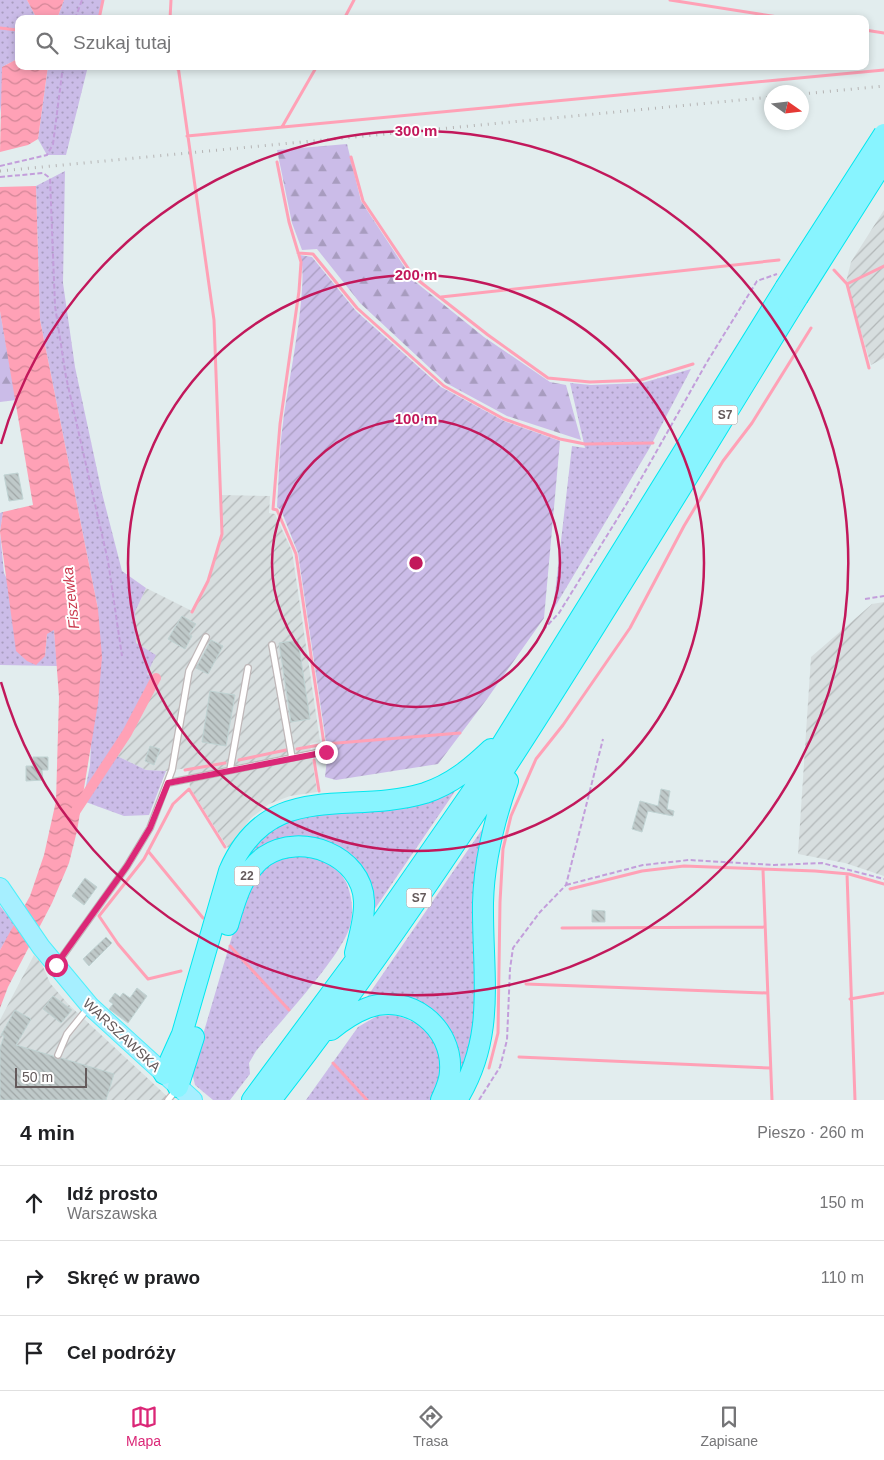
<!DOCTYPE html>
<html lang="pl">
<meta charset="utf-8">
<style>
body{margin:0;font-family:Helvetica,sans-serif;background:#f2f2f2;color:#202124}
.compass{position:absolute;left:764px;top:85px;width:45px;height:45px;border-radius:50%;background:#fff;box-shadow:0 2px 8px #0003;rotate:104deg}
.scale{position:absolute;left:15px;bottom:12px;width:72px;box-sizing:border-box;padding-left:5px;border:2px solid #645a5b;border-top:0;font-size:14px;line-height:18px;white-space:nowrap;color:#645a5b;-webkit-text-stroke:4px #fff;paint-order:stroke}
.stop{position:absolute;width:15px;height:15px;margin:-11px;border:4px solid #db2777;border-radius:50%;background:#fff}
.stop.end{background:#db2777;border-color:#fff;box-shadow:0 1px 5px #0008}
.list{margin:0;padding:0;list-style:none}
h2{display:flex;justify-content:space-between;align-items:center;height:65px;margin:0;padding:0 20px;font-size:21px}
h2 small{font-size:16px;font-weight:400;color:#757577}
.list li{display:grid;grid-template-columns:32px 1fr auto;gap:15px;align-items:center;box-sizing:border-box;height:75px;padding:0 20px;border-top:1px solid #e0e0e0}
.list b{display:block;font-size:19px;white-space:nowrap}
.list p{margin:0;font-size:16px;white-space:nowrap;color:#757577}
.list em{font-size:16px;font-style:normal;color:#757577}
.icon{flex:none;width:28px;height:28px;fill:none;stroke:currentColor;stroke-width:2;stroke-linecap:round;stroke-linejoin:round}
.map{position:relative;flex:none;width:884px;height:1100px;overflow:hidden}
.search{position:absolute;background:#fff;box-shadow:0 2px 8px #0003;left:15px;right:15px;top:15px;height:55px;display:flex;align-items:center;gap:12px;box-sizing:border-box;padding:0 18px;border-radius:10px;color:#757577;font-size:19px}
.sheet{height:290px;background:#fff}
nav{display:flex;justify-content:space-around;align-items:center;box-sizing:border-box;height:70px;border-top:1px solid #e0e0e0;background:#fff;font-size:14px;color:#757577}
nav a{display:grid;justify-items:center;gap:2px}
nav .on{color:#db2777}
.map>svg:first-child{display:block}
.industrial{fill:url(#industrial-furrows)}
.grass{fill:url(#grass-dots)}
.forest{fill:url(#forest-firs)}
.garden{fill:url(#garden-furrows)}
.water{fill:url(#water-waves)}
.lines{fill:none;stroke-linecap:round;stroke-linejoin:round}
.stream{stroke:#ffa1b6;stroke-width:3}
.canal{stroke:#ffa1b6;stroke-width:10}
.building{fill:url(#building-back-hatch);stroke:#c0d3d3}
.lane-casing{stroke:#bfb7b8;stroke-width:8}
.primary-casing{stroke:#4ef0fb;stroke-width:20}
.highway-casing{stroke:#00e8f0;stroke-width:22}
.path{stroke:#c39edb;stroke-width:2;stroke-dasharray:5 2.5;stroke-linecap:butt}
.lane{stroke:#fff;stroke-width:5.5}
.primary{stroke:#a6efff;stroke-width:18}
.highway{stroke:#88f4ff;stroke-width:20}
.rail{stroke:#b5b4b4;stroke-width:3;stroke-dasharray:1 6;stroke-linecap:butt}
.highway-bridge-casing{stroke:#00e8f0;stroke-width:22;stroke-linecap:butt}
.highway-bridge{stroke:#88f4ff;stroke-width:20}
.route{stroke:#db2777;stroke-width:6}
.ring{fill:none;stroke:#c2185b;stroke-width:2.5}
.labels{text-anchor:middle;stroke-width:4;stroke-linejoin:round;paint-order:stroke}
.shield{fill:#fff;stroke:#928c8c;stroke-width:1}
.shield-label{font-size:12px;font-weight:bold;fill:#645a5b}
.street-label{font-size:14px;fill:#645a5b;stroke:#fff}
.water-label{font-size:15px;font-style:italic;fill:#cb3b4f;stroke:#fff}
.centre{fill:#c2185b;stroke:#fff;stroke-width:2.5}
.ring-label{font-size:15px;text-anchor:middle;font-weight:bold;fill:#c2185b;stroke:#fff;stroke-width:4;stroke-linejoin:round;paint-order:stroke}
</style>
<div class="map">
<svg width="884" height="1100" viewBox="0 0 884 1100">
<defs>
<pattern id="industrial-furrows" width="10" height="10" patternUnits="userSpaceOnUse" patternTransform="scale(1.25)"><rect width="10" height="10" fill="#d7dedf"/><path d="M-1 1l2-2M0 10L10 0M9 11l2-2" fill="none" stroke="#b2b7b8"/></pattern>
<pattern id="grass-dots" width="8" height="8" patternUnits="userSpaceOnUse" patternTransform="scale(1.25)"><rect width="8" height="8" fill="#cbbce8"/><path d="M2 2h.1M6 6h.1" fill="none" stroke="#a89cbf" stroke-width="1.8" stroke-linecap="round"/></pattern>
<pattern id="forest-firs" width="22" height="20" patternUnits="userSpaceOnUse" patternTransform="scale(1.25)"><rect width="22" height="20" fill="#cbbce8"/><path d="M5 1l3.5 6h-7zM16 11l3.5 6h-7z" fill="#a89cbf"/></pattern>
<pattern id="garden-furrows" width="10" height="10" patternUnits="userSpaceOnUse" patternTransform="scale(1.25)"><rect width="10" height="10" fill="#cbbce8"/><path d="M-1 1l2-2M0 10L10 0M9 11l2-2" fill="none" stroke="#a89cbf"/></pattern>
<pattern id="water-waves" width="16" height="10" patternUnits="userSpaceOnUse" patternTransform="scale(1.25)"><rect width="16" height="10" fill="#ffa1b6"/><path d="M0 5q4-4 8 0t8 0" fill="none" stroke="#d28697"/></pattern>
<pattern id="building-back-hatch" width="6" height="6" patternUnits="userSpaceOnUse" patternTransform="scale(1.25)"><rect width="6" height="6" fill="#bfc9c9"/><path d="M-1 5l2 2M0 0l6 6M5-1l2 2" fill="none" stroke="#9fa6a6"/></pattern>
</defs>
<rect width="100%" height="100%" fill="#e2edee"/>
<path class="industrial" d="M884,210V358L871,365L846,282L851,262Z
M221,495L270,496L269,513L275,514L292,551L320,741L310,744L317,792L290,796L269,804L251,818L228,848L190,788L188,768L166,771L146,770L113,754L156,679L147,674L136,643L135,612L146,588L192,611L208,581L222,534Z
M884,602V876L845,863L798,854L811,657L872,604Z
M34,955L42,964L50,983L68,1004L171,1100H0V1020Z"/>
<path class="grass" d="M0,0H27L37,19H19V58L2,67L3,91L0,113Z
M64,0H103L99,19H57Z
M48,66H88L66,155H47L38,139Z
M65,171L63,283L75,367L102,493L122,571L146,588L135,612L136,643L156,655L147,674L156,678L113,754L146,770L166,771L149,815L124,816L83,801L90,765L98,609L40,320L36,186Z
M691,369L649,449L553,610L572,446L585,448L570,383L591,385L642,383Z
M3,512L0,532L4,573L45,656L47,633L54,629L57,666L0,665V513Z
M458,787L374,910C374,902 374,893 372,887C364,859 330,834 300,837C290,838 257,859 245,864L254,844L285,821Z
M483,828L477,862L474,899L477,979L471,1045L451,1097L445,1024C427,1002 395,993 367,997Z
M296,855C317,857 338,864 347,884C352,898 354,911 350,926C342,956 278,1024 256,1051L249,1063L250,1074L230,1100H213L195,1085L192,1072L240,909L261,870L277,859Z
M0,906L15,925L0,950Z
M393,1015C437,1024 451,1061 431,1100H306L358,1027L377,1016Z"/>
<path class="forest" d="M347,144L361,201L413,280L484,337L550,382L566,385L581,440L507,416L446,383L360,303L317,249L302,250L292,223L277,150Z
M0,311L16,400L0,402Z"/>
<path class="garden" d="M300,255L312,257L356,311L441,387L504,421L560,441L544,618L487,699L438,764L336,780L325,777L329,742H326L298,553L281,510L277,507C279,479 279,450 283,423C287,388 310,282 300,255Z"/>
<path class="water" d="M27,0H64L57,19H37Z
M19,58V66H48L38,139L28,145L0,152L2,67Z
M36,186L40,320L98,609L102,657L98,703L77,831L69,863L52,903L8,987L0,1008V950L30,896L44,855L56,801L59,697L54,630L47,634L45,656L36,665L27,661L16,651L0,532L3,512L33,505L0,311V187Z"/>
<g class="lines">
<path class="stream" d="M670,0L791,19
M99,19L103,0
M170,19L171,0
M344,19L354,0
M0,28L17,30
M865,30L884,33
M165,66L178,69
M178,66L214,320L222,534L208,581L192,612
M282,127L317,66
M187,136L884,70
M351,157L363,201L414,277L488,335L548,378L590,382L641,380L693,364
M277,162L289,222L301,262L299,291L280,424L273,509L277,510L296,554L324,744
M298,253L313,254L357,308L444,386L504,419L560,439L585,444L653,443
M834,270L847,284L869,368
M847,284L884,266
M441,297L779,260
M297,749L325,744L460,733
M239,760L286,750
M314,760L319,791
M185,770L225,763
M148,851L203,918
M763,870L772,1100
M847,874L855,1100
M570,889L642,871L684,866L815,871L849,874L884,884
M562,928L765,927
M230,946L289,1010
M181,971L148,979L118,944L99,916L144,859L173,804L189,789L225,847
M526,984L767,993
M850,999L884,993
M519,1057L770,1068
M333,1063L367,1100
M489,1068L498,1033L500,902L503,849L511,816L536,759L563,725L630,628L684,526L723,461L752,423L811,328"/>
<path class="canal" d="M75,812L127,733L156,678"/>
</g>
<path class="building" d="M18,473L23,499L9,501L4,475Z
M182,616L196,624L189,634L192,636L185,649L168,639Z
M211,640L223,646L208,674L196,668Z
M298,640L310,719L291,722L279,643Z
M210,691L235,695L226,746L202,742Z
M150,746L160,749L154,765L145,761Z
M33,757H48V770H42L43,780L26,781V766H33Z
M661,789L670,791L667,809L674,811L673,816L648,811L642,832L632,829L640,801L658,806Z
M85,878L97,887L84,905L72,896Z
M592,910L605,911V922H592Z
M106,937L112,943L89,966L83,959Z
M137,988L147,996L128,1023L109,1009L113,1004L109,1001L115,993L120,997L123,993L130,998Z
M53,996L72,1010L61,1023L43,1009Z
M15,1010L31,1019L16,1045L53,1056L57,1059L61,1058L114,1074L106,1100H0V1048L4,1036L1,1035Z"/>
<g class="lines">
<defs>
<path id="lane" d="M272,645L292,758
M230,770L248,668
M168,783L326,751
M57,964L127,866L150,828L172,770L189,671L206,637
M58,1055L67,1034L88,1008
M168,1100L176,1090"/>
<path id="primary" d="M0,887L41,947L90,1006L193,1100"/>
<path id="highway" d="M228,925C235,901 243,871 265,856C301,832 362,855 364,901C365,918 359,937 355,953
M331,1030C342,1021 354,1013 367,1008C409,992 453,1027 450,1071C450,1081 445,1091 441,1100
M164,1074L182,1034L229,871C269,778 348,816 425,793C452,784 471,768 491,749
M178,1087L194,1037
M252,1100L352,965L476,786L785,288
M271,1100C468,847 630,569 798,297
M457,1100C497,1036 482,974 483,903C484,861 494,821 508,781"/>
</defs>
<use href="#lane" class="lane-casing"/>
<use href="#primary" class="primary-casing"/>
<use href="#highway" class="highway-casing"/>
<path class="path" d="M75,19L82,0
M0,166L47,155L53,144L63,66
M0,177L43,173L50,178L55,306L66,377L108,561L122,656
M865,599L884,596
M543,630L559,613L629,500L707,362L757,281L777,274
M566,885L643,865L689,860L774,865L822,863L884,879
M479,1100L500,1067L507,1040L510,969L513,948L540,912L566,885L603,739"/>
<use href="#lane" class="lane"/>
<use href="#primary" class="primary"/>
<use href="#highway" class="highway"/>
<path class="rail" d="M802,94L884,86
M0,171L772,97"/>
<defs>
<path id="highway-bridge" d="M785,288L884,134
M798,297L884,161"/>
</defs>
<use href="#highway-bridge" class="highway-bridge-casing"/>
<use href="#highway-bridge" class="highway-bridge"/>
</g>
<g class="lines">
<path class="route" d="M56,965L127,866L150,828L168,783L326,752"/>
</g>
<g class="ring">
<circle cx="416" cy="563" r="144"/>
<circle cx="416" cy="563" r="288"/>
<path d="M1 444A432 432 0 1 1 1 682"/>
</g>
<g class="labels">
<g class="shield">
<rect x="712.5" y="405.5" width="25" height="19" rx="4"/>
<rect x="234.5" y="866.5" width="25" height="19" rx="4"/>
<rect x="406.5" y="888.5" width="25" height="19" rx="4"/>
</g>
<g class="shield-label">
<text x="725" y="419">S7</text>
<text x="247" y="880">22</text>
<text x="419" y="902">S7</text>
</g>
<g class="street-label">
<text transform="translate(122 1035) rotate(43)" y="5">WARSZAWSKA</text>
</g>
<g class="water-label">
<text transform="translate(71 598) rotate(-96)" y="5">Fiszewka</text>
</g>
</g>
<circle cx="416" cy="563" r="8" class="centre"/>
<g class="ring-label">
<text x="416" y="136">300 m</text>
<text x="416" y="280">200 m</text>
<text x="416" y="424">100 m</text>
</g>
</svg>
<svg class="compass" viewBox="-18 -18 36 36"><path d="M0-13l5 13h-10z" fill="#e53935"/><path d="M0 13l5-13h-10z" fill="#757577"/></svg>
<div class="scale">50 m</div>
<div class="stop" style="left:56px;top:965px"></div>
<div class="stop end" style="left:326px;top:752px"></div>
<div class="search"><svg class="icon" aria-label="search" viewBox="0 0 24 24"><circle cx="10" cy="10" r="6"/><path d="M15 15l6 6"/></svg>Szukaj tutaj</div>
</div>
<section class="sheet">
<h2>4 min<small>Pieszo · 260 m</small></h2>
<ul class="list">
<li><svg class="icon" aria-label="ahead" viewBox="0 0 24 24"><path d="M12 20V5M6 11l6-6 6 6"/></svg><div><b>Idź prosto</b><p>Warszawska</p></div><em>150 m</em></li>
<li><svg class="icon" aria-label="right" viewBox="0 0 24 24"><path d="M7 20v-9h11M14 6l5 5-5 5"/></svg><div><b>Skręć w prawo</b></div><em>110 m</em></li>
<li><svg class="icon" aria-label="arrive" viewBox="0 0 24 24"><path d="M6 21V4h12l-3 4 3 4H6"/></svg><div><b>Cel podróży</b></div></li>
</ul>
</section>
<nav>
<a class="on"><svg class="icon" aria-label="map" viewBox="0 0 24 24"><path d="M3 6l6-2 6 2 6-2v14l-6 2-6-2-6 2zM9 4v14M15 6v14"/></svg>Mapa</a>
<a><svg class="icon" aria-label="directions" viewBox="0 0 24 24"><path d="M12 3l9 9-9 9-9-9zM9 14v-3h6M13 9l2 2-2 2"/></svg>Trasa</a>
<a><svg class="icon" aria-label="saved" viewBox="0 0 24 24"><path d="M7 4h10v16l-5-4-5 4z"/></svg>Zapisane</a>
</nav>
